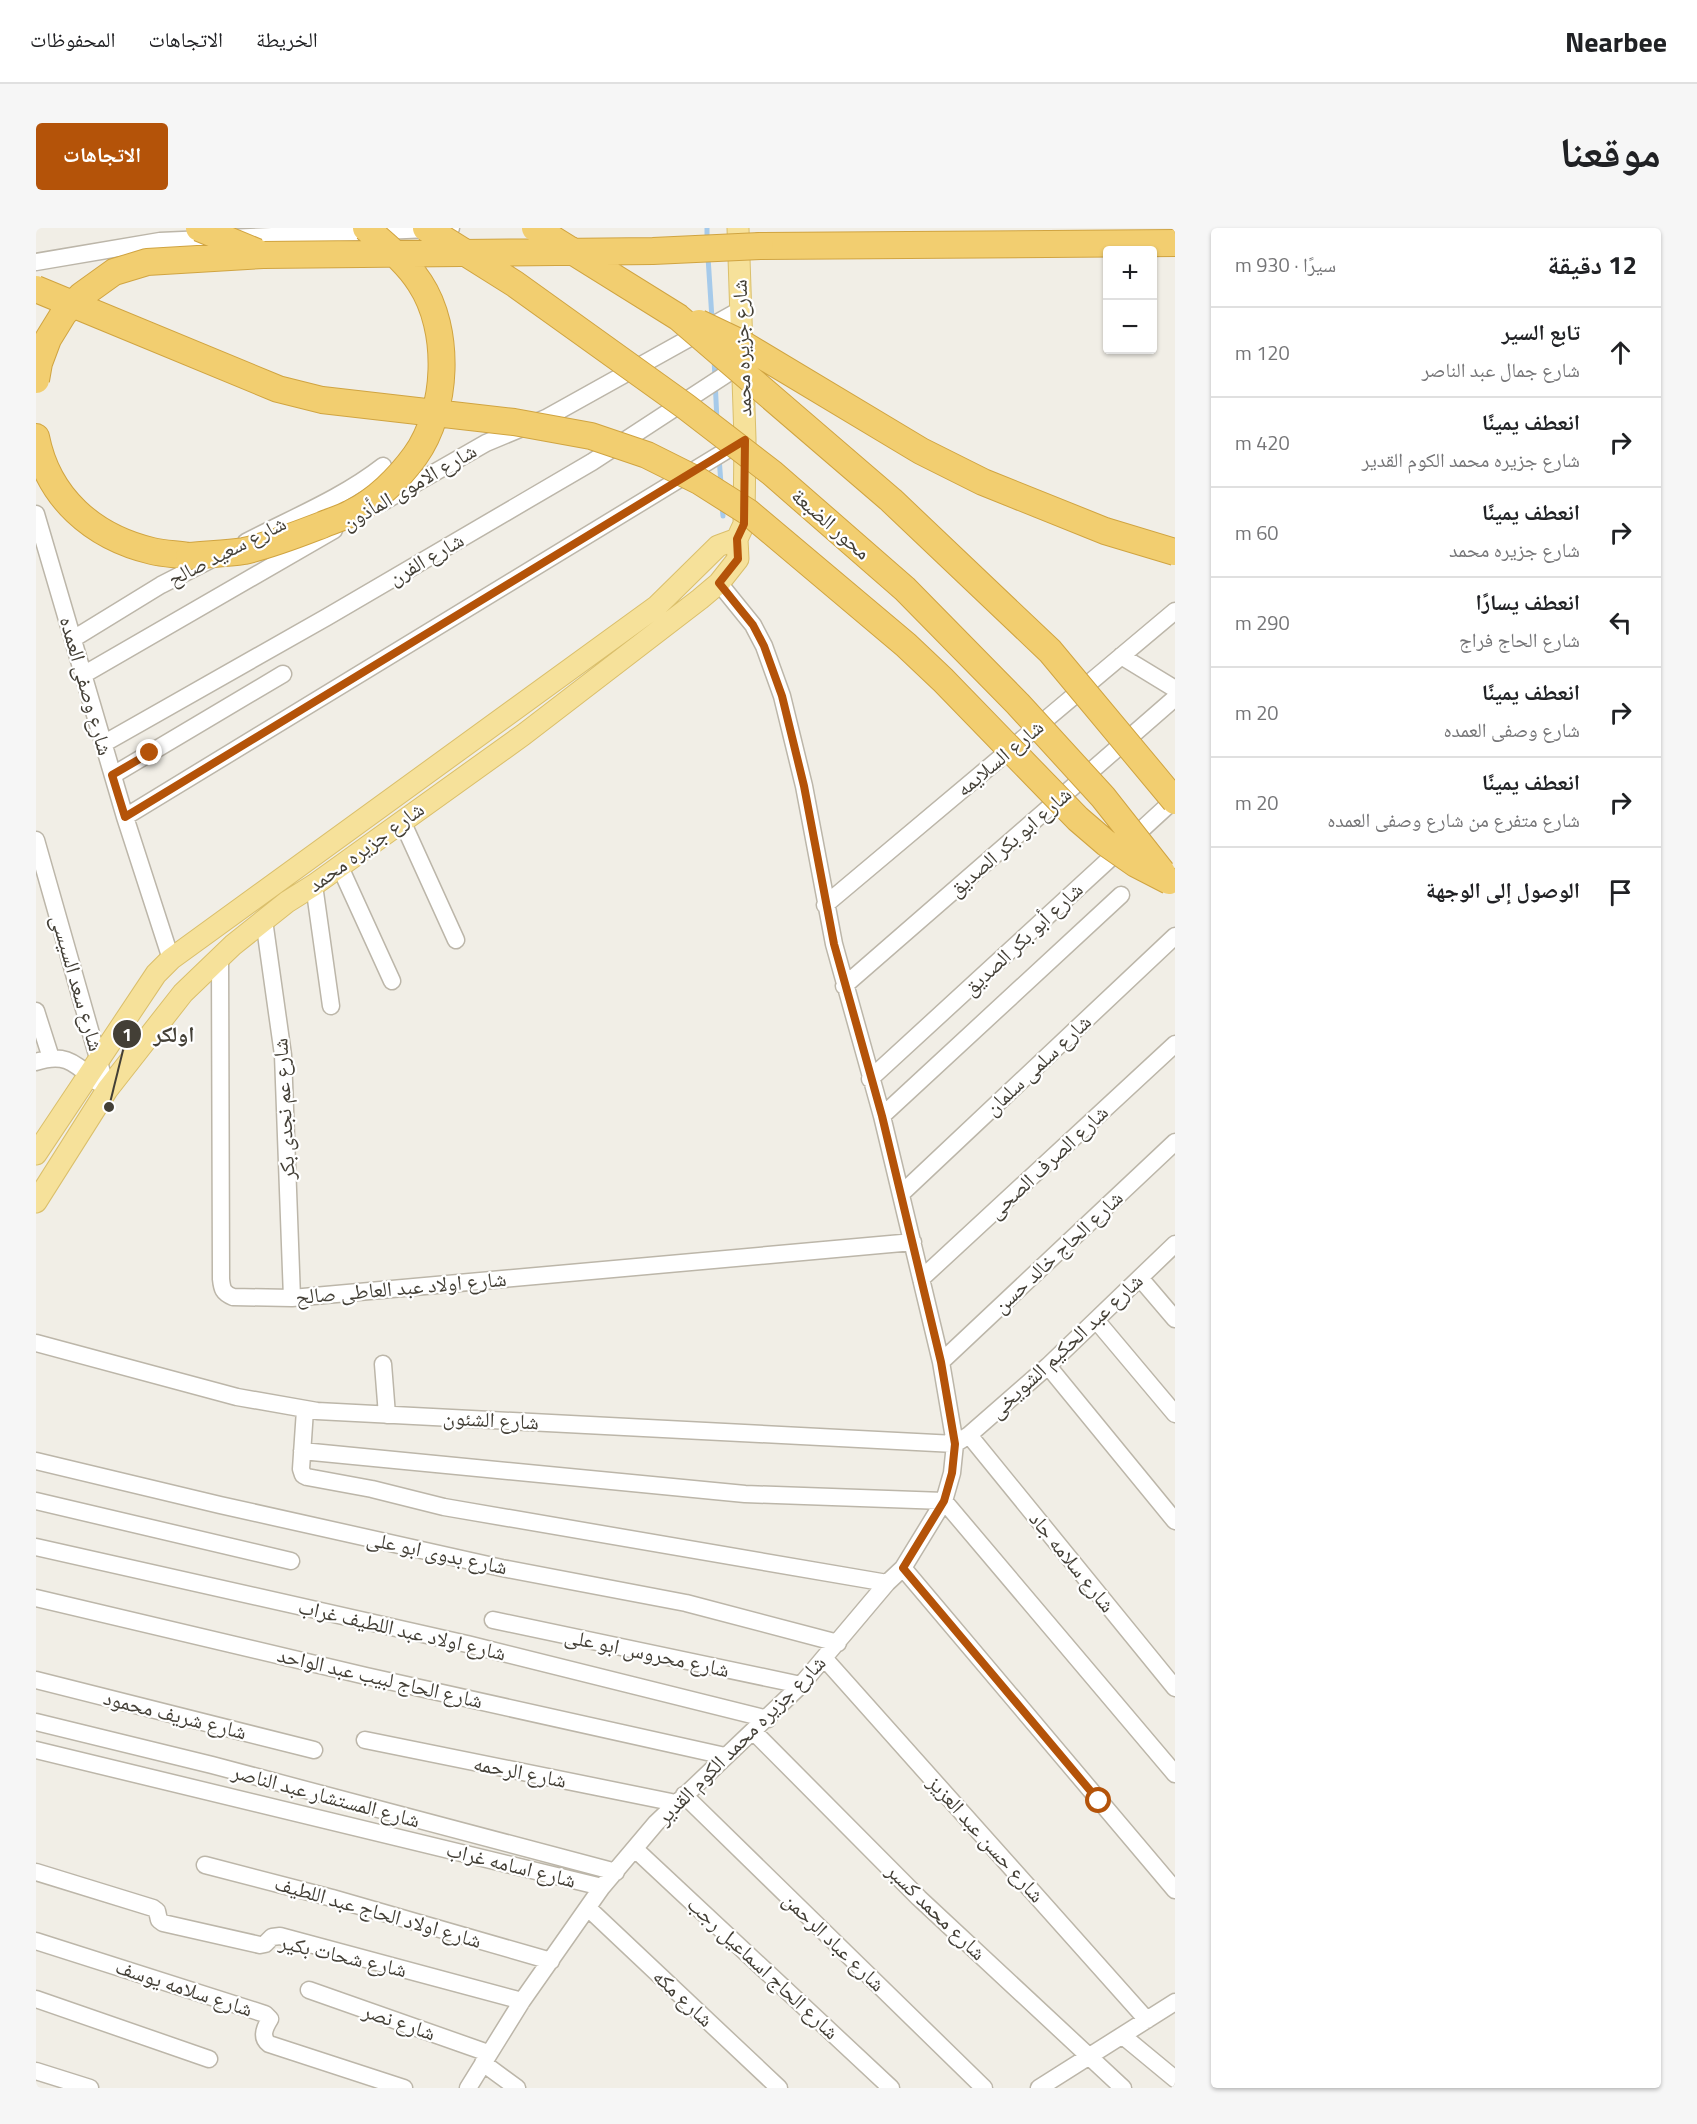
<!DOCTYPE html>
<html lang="ar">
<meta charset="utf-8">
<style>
body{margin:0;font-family:"Titillium Web","Noto Naskh Arabic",sans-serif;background:#f6f6f6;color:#202124;direction:rtl}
.controls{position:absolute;right:18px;top:18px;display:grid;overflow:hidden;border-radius:6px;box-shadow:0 2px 4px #0004}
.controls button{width:54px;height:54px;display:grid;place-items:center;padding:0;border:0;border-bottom:2px solid #e0e0e0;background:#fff;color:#202124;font:30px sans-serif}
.stop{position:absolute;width:18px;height:18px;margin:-14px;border:4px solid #b45309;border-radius:50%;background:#fff}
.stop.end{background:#b45309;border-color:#fff;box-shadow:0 2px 6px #0008}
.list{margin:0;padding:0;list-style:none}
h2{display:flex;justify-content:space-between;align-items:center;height:78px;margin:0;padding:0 24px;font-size:26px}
h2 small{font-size:20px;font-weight:400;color:#757577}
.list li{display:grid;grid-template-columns:39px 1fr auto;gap:18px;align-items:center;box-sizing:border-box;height:90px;padding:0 24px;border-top:2px solid #e0e0e0}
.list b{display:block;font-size:22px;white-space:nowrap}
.list p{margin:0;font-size:20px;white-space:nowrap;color:#757577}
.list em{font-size:20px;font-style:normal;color:#757577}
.icon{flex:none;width:33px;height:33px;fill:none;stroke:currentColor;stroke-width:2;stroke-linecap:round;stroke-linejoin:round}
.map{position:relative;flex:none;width:1139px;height:1860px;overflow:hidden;direction:ltr;border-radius:6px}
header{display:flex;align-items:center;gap:36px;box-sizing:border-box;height:84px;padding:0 30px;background:#fff;border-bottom:2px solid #e0e0e0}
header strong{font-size:28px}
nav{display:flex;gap:33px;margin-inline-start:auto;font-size:21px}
.intro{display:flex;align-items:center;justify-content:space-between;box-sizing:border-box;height:144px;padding:0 36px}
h1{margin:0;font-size:42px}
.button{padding:15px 27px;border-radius:6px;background:#b45309;color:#fff;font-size:21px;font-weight:700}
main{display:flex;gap:36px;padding:0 36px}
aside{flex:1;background:#fff;border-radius:6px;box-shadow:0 2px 4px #0004}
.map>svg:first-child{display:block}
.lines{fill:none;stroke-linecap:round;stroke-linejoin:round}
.stream{stroke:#a6caea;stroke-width:5}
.minor-casing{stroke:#bcb6a9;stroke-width:19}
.major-casing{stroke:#dabf6b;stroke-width:23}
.highway-casing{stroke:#d0a441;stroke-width:28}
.minor{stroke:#fff;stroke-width:16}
.major{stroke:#f6e19a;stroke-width:21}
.highway{stroke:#f2ce70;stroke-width:26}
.highway-bridge-casing{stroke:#d0a441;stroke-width:28;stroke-linecap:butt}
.highway-bridge{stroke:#f2ce70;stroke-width:26}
.route{stroke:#b45309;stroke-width:8}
.labels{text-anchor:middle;stroke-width:4.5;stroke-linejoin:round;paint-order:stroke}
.street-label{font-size:21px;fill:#433f36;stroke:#fff}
.leader{fill:none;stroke:#433f36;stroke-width:2}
.callout-dot{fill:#433f36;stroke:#fff;stroke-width:2}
.mark-label{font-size:18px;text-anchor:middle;font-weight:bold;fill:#fff}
.callout-label{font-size:22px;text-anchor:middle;font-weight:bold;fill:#433f36;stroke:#fff;stroke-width:4.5;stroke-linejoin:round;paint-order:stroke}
</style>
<header>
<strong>Nearbee</strong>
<nav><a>الخريطة</a><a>الاتجاهات</a><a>المحفوظات</a></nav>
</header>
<div class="intro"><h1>موقعنا</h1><a class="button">الاتجاهات</a></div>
<main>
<aside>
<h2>12 دقيقة<small>سيرًا · 930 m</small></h2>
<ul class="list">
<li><svg class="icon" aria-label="ahead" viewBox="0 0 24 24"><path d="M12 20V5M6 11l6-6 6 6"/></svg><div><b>تابع السير</b><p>شارع جمال عبد الناصر</p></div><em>120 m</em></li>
<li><svg class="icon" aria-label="right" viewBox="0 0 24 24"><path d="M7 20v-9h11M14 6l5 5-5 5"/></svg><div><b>انعطف يمينًا</b><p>شارع جزيره محمد الكوم القدير</p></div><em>420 m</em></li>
<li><svg class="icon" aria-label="right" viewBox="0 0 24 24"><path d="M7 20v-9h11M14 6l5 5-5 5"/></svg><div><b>انعطف يمينًا</b><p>شارع جزيره محمد</p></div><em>60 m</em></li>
<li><svg class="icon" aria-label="left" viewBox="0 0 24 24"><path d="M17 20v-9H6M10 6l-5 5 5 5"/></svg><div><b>انعطف يسارًا</b><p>شارع الحاج فراج</p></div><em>290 m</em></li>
<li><svg class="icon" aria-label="right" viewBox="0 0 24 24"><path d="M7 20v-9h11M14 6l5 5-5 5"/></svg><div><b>انعطف يمينًا</b><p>شارع وصفى العمده</p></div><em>20 m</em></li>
<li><svg class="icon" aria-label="right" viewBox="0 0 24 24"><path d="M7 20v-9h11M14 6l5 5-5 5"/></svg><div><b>انعطف يمينًا</b><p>شارع متفرع من شارع وصفى العمده</p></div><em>20 m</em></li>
<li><svg class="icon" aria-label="arrive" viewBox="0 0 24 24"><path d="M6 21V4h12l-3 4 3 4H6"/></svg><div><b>الوصول إلى الوجهة</b></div></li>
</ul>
</aside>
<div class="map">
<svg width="1139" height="1860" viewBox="0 0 1139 1860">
<rect width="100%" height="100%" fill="#f1eee6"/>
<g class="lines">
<path class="stream" d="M671,0V13
M672,29L676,91
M678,130L681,193
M683,229L685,256
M686,277L687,288"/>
<defs>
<path id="minor" d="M0,34L124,13L415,0
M347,274L450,215L510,190L704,82
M0,286L89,589L135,731
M210,314C256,290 306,270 347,238
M37,411L125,357L176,331
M1085,428L1139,461
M47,447L298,302
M67,516L291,389L556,234L706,136
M77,547L247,446
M89,589L706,213
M366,593L420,712
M0,612L71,862
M304,639L356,753
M278,657L295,778
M789,677L1139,383
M228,692L247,827L256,1070
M184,729L185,1051C186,1061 187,1065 197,1069L256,1070L877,1014
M808,758L1139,470
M0,783L15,830
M0,834C30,824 39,836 61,854
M834,851L1139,571
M846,888L1085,667
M865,966L1139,708
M1104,1050L1139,1091
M885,1051L1139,816
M1060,1092L1139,1186
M0,1115L201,1169L281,1183L919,1216L933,1207L1012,1138L1139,1016
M905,1134L1139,914
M347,1136L351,1187
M1012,1138L1139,1293
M269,1182L265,1241L267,1247L271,1249L336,1261L408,1279L851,1355
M933,1207L1139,1460
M266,1223L709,1266L908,1273L1139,1546
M0,1233L184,1277L466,1340L650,1375L802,1415
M0,1273L255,1333
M0,1319L431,1416L732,1491
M867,1340L1139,1662
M0,1370L330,1448L689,1528
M457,1392L765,1457
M789,1431L1111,1792
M0,1452L278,1522
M0,1494L176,1537L580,1644
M717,1503L883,1670L1087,1860
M329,1512L640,1575
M0,1522L566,1659
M648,1567L948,1860
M599,1621L855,1860
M169,1637L296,1670L515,1733
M0,1644L117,1680L121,1683L123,1692L127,1695L224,1717L229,1716L236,1709L244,1708L486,1773
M552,1680L743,1860
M0,1713L229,1786L234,1791C229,1799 224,1809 233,1816L368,1860
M273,1762L452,1825
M0,1771L173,1831
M1087,1808L1139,1851
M447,1835L481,1860
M0,1843L54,1860
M432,1860L486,1773L566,1659L620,1595L765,1457L851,1355L867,1340L908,1273L916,1245L919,1216L905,1134L846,888L798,716L768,558L746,468L728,418L717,397L683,355
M1003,1860L1139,1774"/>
<path id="major" d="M0,926L120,746L135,731L621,378L682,318L701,311
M0,974L71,862L147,765L197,717L251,674L278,657L487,507L664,371L683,355L702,331L701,311L708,296L709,211L702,0"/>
<path id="highway" d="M724,18L1139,15
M0,209C12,270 57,309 116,323C128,326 141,326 153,328"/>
</defs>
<use href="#minor" class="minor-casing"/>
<use href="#major" class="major-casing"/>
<use href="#highway" class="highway-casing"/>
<use href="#minor" class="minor"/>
<use href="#major" class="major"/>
<use href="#highway" class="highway"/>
<defs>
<path id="highway-bridge" d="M163,0L221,24
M390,0L479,56L649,178L736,245L869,361L982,476L1067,569L1126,644
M499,0L642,89L855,272L1014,423L1139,573
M0,61L242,161L286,172L478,194L555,208L611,227L663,253L712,284L870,417L907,452L1042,591L1070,615L1100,636L1133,653
M663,95L705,115L885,223L947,254L1069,303L1139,324
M0,152L3,135L12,111L28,85L46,67L78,44L111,34L227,27L617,23L724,18
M153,328C171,326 190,326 208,323C235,317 260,307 286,297C295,293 306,290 315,285C340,273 363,250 379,228C412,182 415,102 384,55C370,33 349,17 330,0"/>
</defs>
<use href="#highway-bridge" class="highway-bridge-casing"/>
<use href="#highway-bridge" class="highway-bridge"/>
</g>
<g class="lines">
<path class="route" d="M114,525L76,547L89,589L709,212L708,296L701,311L702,331L683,355L717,397L728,418L746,468L768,558L798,716L846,888L905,1134L919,1216L916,1245L908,1273L867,1340L1063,1573"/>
</g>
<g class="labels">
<g class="street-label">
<text transform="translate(706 120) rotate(-92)" y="7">شارع جزيره محمد</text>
<text transform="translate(373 259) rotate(-30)" y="7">شارع الاموى المأذون</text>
<text transform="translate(795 296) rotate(41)" y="7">محور الضبعة</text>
<text transform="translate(191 323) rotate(-27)" y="7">شارع سعيد صالح</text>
<text transform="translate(390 331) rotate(-30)" y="7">شارع الفرن</text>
<text transform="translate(50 458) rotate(74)" y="7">شارع وصفى العمده</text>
<text transform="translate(964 530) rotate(-40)" y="7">شارع السلايمه</text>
<text transform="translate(974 614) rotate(-41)" y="7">شارع ابو بكر الصديق</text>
<text transform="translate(330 619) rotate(-36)" y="7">شارع جزيره محمد</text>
<text transform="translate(987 711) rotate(-43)" y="7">شارع أبو بكر الصديق</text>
<text transform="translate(41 755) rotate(74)" y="7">شارع سعد السيسى</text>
<text transform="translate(1002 837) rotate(-43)" y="7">شارع سلمى سلمان</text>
<text transform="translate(248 881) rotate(-93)" y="7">شارع عم نجدى بكر</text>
<text transform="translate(1012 934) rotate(-43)" y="7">شارع الصرف الصحى</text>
<text transform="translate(1022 1024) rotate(-43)" y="7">شارع الحاج خالد حسن</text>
<text transform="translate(365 1060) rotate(-5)" y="7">شارع اولاد عبد العاطى صالح</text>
<text transform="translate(1030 1118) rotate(-43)" y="7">شارع عبد الحكيم الشويخى</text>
<text transform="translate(455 1192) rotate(3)" y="7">شارع الشئون</text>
<text transform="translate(401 1325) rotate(12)" y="7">شارع بدوى ابو على</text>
<text transform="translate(1036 1334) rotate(51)" y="7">شارع سلامه جاد</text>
<text transform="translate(366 1402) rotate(13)" y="7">شارع اولاد عبد اللطيف غراب</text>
<text transform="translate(611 1425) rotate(12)" y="7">شارع محروس ابو على</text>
<text transform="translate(344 1450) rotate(13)" y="7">شارع الحاج لبيب عبد الواحد</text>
<text transform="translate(139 1487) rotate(14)" y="7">شارع شريف محمود</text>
<text transform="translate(705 1512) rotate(-45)" y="7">شارع جزيره محمد الكوم القدير</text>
<text transform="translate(484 1544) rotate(11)" y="7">شارع الرحمه</text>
<text transform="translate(290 1568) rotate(15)" y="7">شارع المستشار عبد الناصر</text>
<text transform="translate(950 1611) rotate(48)" y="7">شارع حسن عبد العزيز</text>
<text transform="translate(475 1637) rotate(14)" y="7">شارع اسامه غراب</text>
<text transform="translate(342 1684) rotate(16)" y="7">شارع اولاد الحاج عبد اللطيف</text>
<text transform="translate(900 1684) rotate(44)" y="7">شارع محمد كسبر</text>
<text transform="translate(798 1714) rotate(44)" y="7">شارع عباد الرحمن</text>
<text transform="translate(307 1728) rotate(13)" y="7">شارع شحات بكير</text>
<text transform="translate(727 1740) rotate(43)" y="7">شارع الحاج اسماعيل رجب</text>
<text transform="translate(148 1760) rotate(18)" y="7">شارع سلامه يوسف</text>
<text transform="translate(647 1770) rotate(43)" y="7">شارع مكه</text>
<text transform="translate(363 1794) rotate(19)" y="7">شارع نصر</text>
</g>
</g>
<path class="leader" d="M73 879L91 806"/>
<g class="callout-dot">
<circle cx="73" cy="879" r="6"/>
<circle cx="91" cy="806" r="15"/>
</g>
<g class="mark-label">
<text x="91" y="813">1</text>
</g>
<g class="callout-label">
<text x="138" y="814">اولكر</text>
</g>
</svg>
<div class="controls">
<button>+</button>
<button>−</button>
</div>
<div class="stop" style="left:1063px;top:1573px"></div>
<div class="stop end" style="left:114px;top:525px"></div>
</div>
</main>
